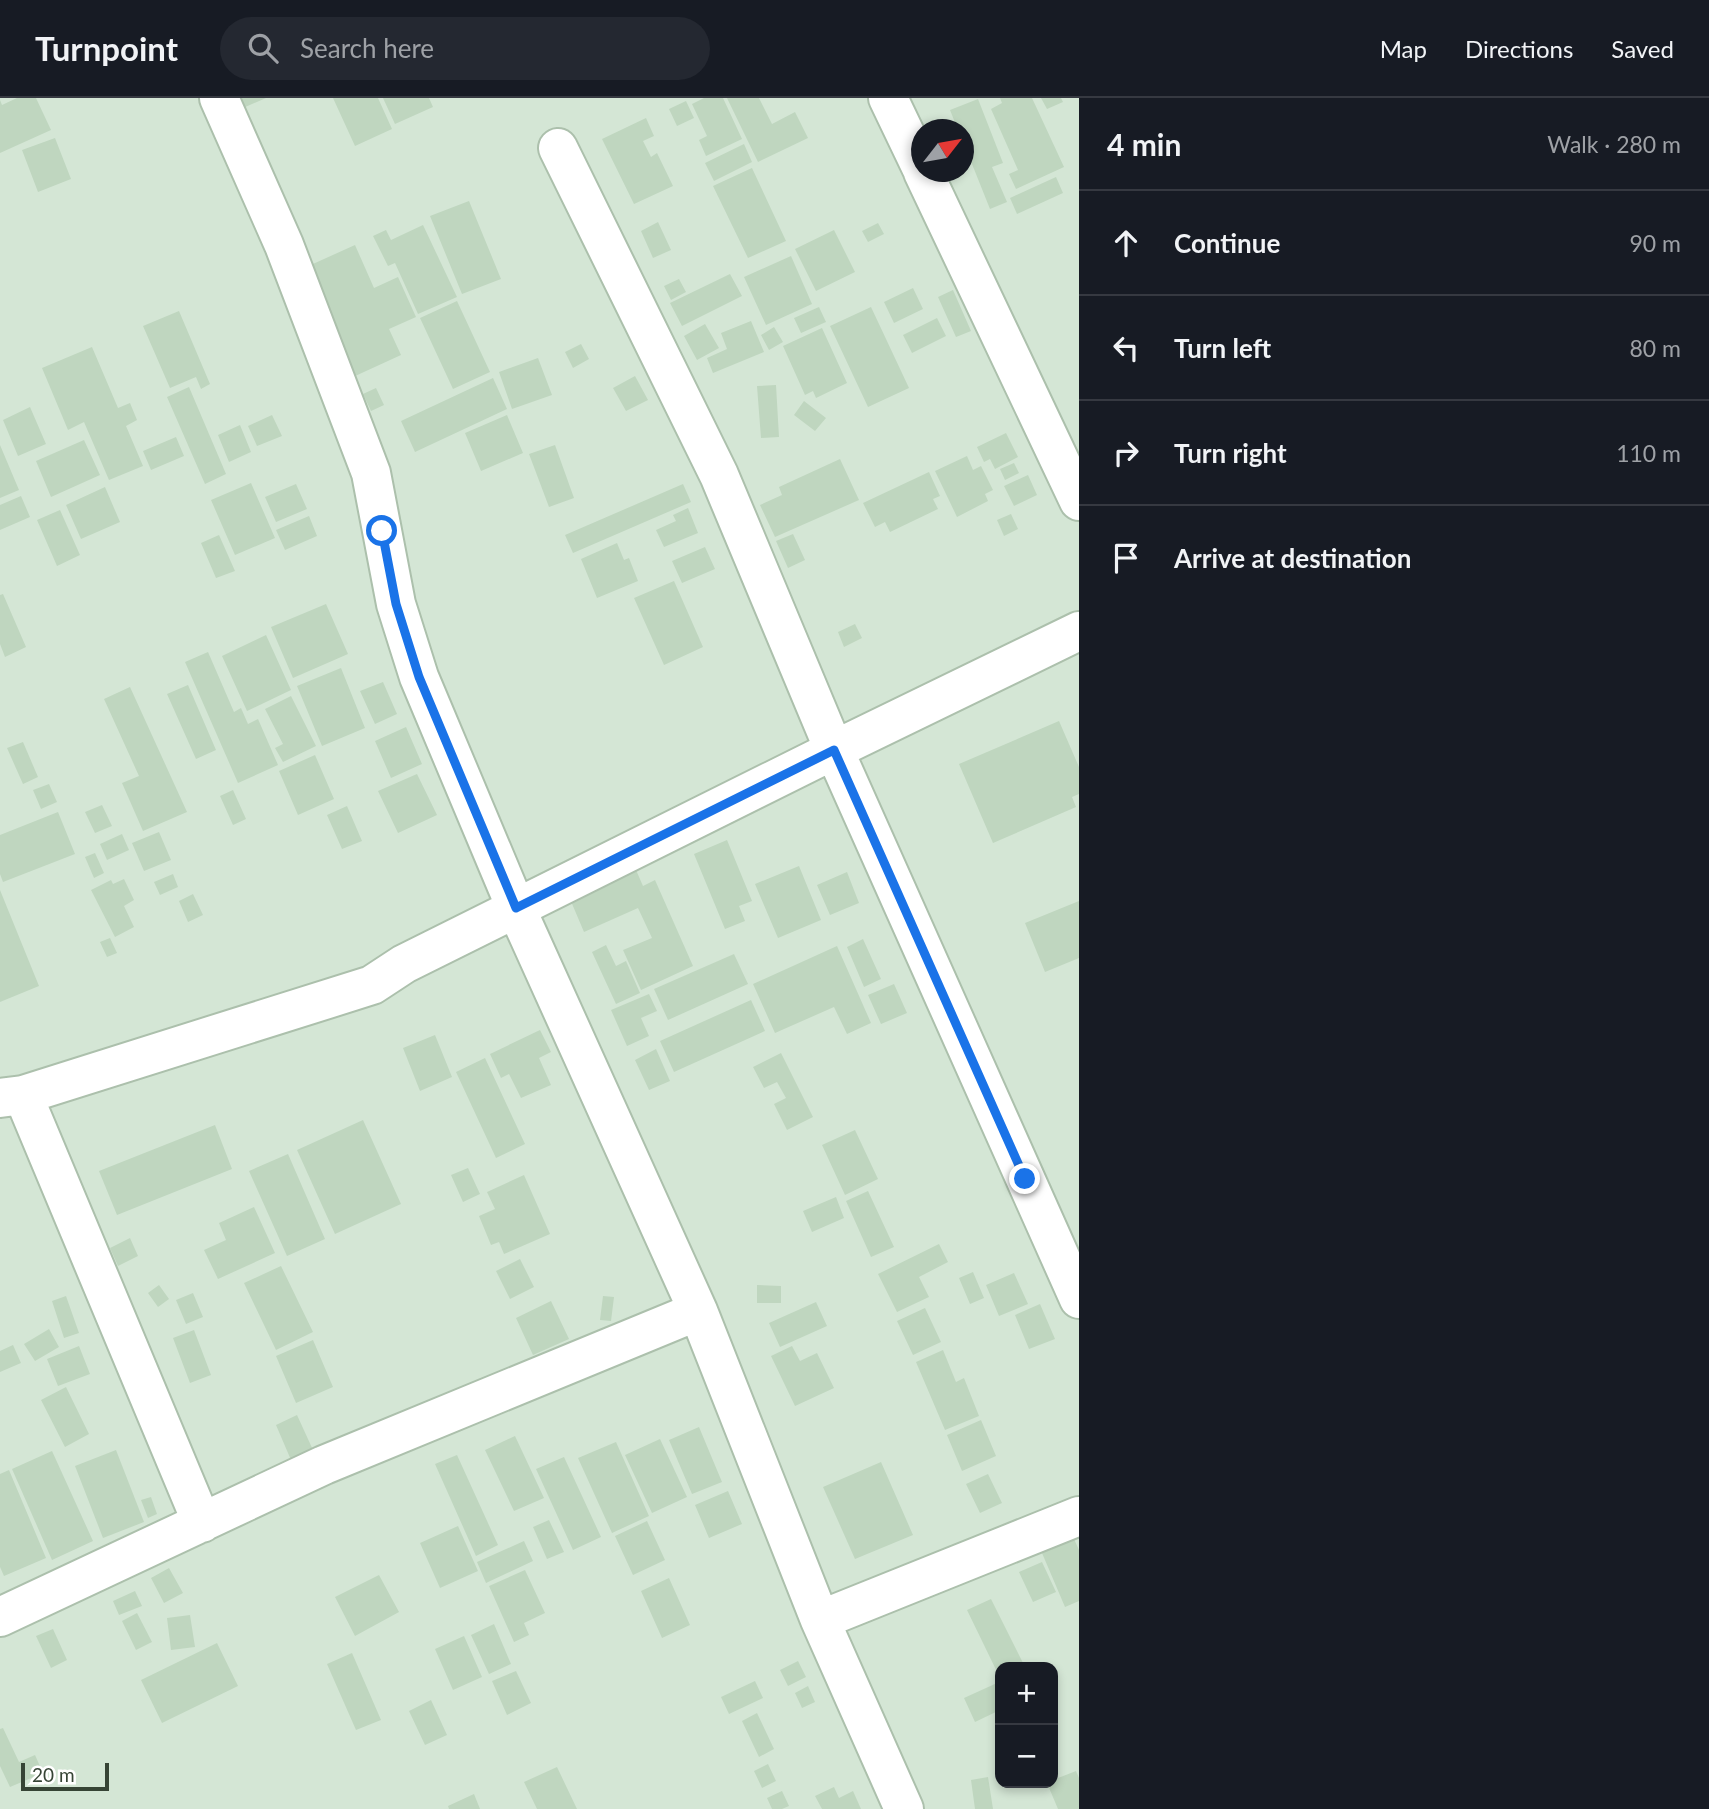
<!DOCTYPE html>
<meta charset="utf-8">
<style>
body{margin:0;font-family:Lato,sans-serif;background:#242831;color:#f1f3f6}
.controls{position:absolute;right:21px;bottom:21px;display:grid;overflow:hidden;border-radius:14px;box-shadow:0 4px 10px #0003}
.controls button{width:63px;height:63px;display:grid;place-items:center;padding:0;border:0;border-bottom:2px solid #363941;background:#171b24;color:#f1f3f6;font:35px sans-serif}
.compass{position:absolute;left:911px;top:21px;width:63px;height:63px;border-radius:50%;background:#171b24;box-shadow:0 4px 10px #0003;rotate:59deg}
.scale{position:absolute;left:21px;bottom:18px;width:88px;box-sizing:border-box;padding-left:7px;border:4px solid #364435;border-top:0;font-size:19px;line-height:24px;white-space:nowrap;color:#364435;-webkit-text-stroke:5px #fff;paint-order:stroke}
.stop{position:absolute;width:21px;height:21px;margin:-16px;border:5px solid #1a73e8;border-radius:50%;background:#fff}
.stop.end{background:#1a73e8;border-color:#fff;box-shadow:0 2px 7px #0008}
.list{margin:0;padding:0;list-style:none}
h2{display:flex;justify-content:space-between;align-items:center;height:91px;margin:0;padding:0 28px;font-size:30px}
h2 small{font-size:23px;font-weight:400;color:#9ea1a6}
.list li{display:grid;grid-template-columns:46px 1fr auto;gap:21px;align-items:center;box-sizing:border-box;height:105px;padding:0 28px;border-top:2px solid #363941}
.list b{display:block;font-size:26px;white-space:nowrap}
.list em{font-size:23px;font-style:normal;color:#9ea1a6}
.icon{flex:none;width:38px;height:38px;fill:none;stroke:currentColor;stroke-width:2;stroke-linecap:round;stroke-linejoin:round}
.map{position:relative;flex:none;width:1079px;height:1711px;overflow:hidden}
header{display:flex;align-items:center;gap:42px;box-sizing:border-box;height:98px;padding:0 35px;background:#171b24;border-bottom:2px solid #363941}
header strong{font-size:33px}
nav{display:flex;gap:38px;margin-inline-start:auto;font-size:24px}
.search{width:490px;height:63px;background:#242831;display:flex;align-items:center;gap:18px;box-sizing:border-box;padding:0 24px;border-radius:38px;color:#9ea1a6;font-size:26px}
main{display:flex}
aside{flex:1;background:#171b24}
.map>svg:first-child{display:block}
.residential{fill:#d4e6d5;fill-rule:evenodd}
.building{fill:#bfd6bf}
.lines{fill:none;stroke-linecap:round;stroke-linejoin:round}
.minor-casing{stroke:#acc0ac;stroke-width:42}
.minor{stroke:#fff;stroke-width:38}
.route{stroke:#1a73e8;stroke-width:9}
</style>
<header>
<strong>Turnpoint</strong>
<div class="search"><svg class="icon" aria-label="search" viewBox="0 0 24 24"><circle cx="10" cy="10" r="6"/><path d="M15 15l6 6"/></svg>Search here</div>
<nav><a>Map</a><a>Directions</a><a>Saved</a></nav>
</header>
<main>
<div class="map">
<svg width="1079" height="1711" viewBox="0 0 1079 1711">
<rect width="100%" height="100%" fill="#e6f2e6"/>
<path class="residential" d="M0,0H1079V1711H0ZM922,32H964V74H922ZM1000,1569H1053V1685H1000Z"/>
<path class="building" d="M17,0H36L51,32L0,55V2L2,7Z
M238,0H266L243,10Z
M333,0H378L392,31L355,48Z
M383,0H429L433,9L395,26Z
M704,0H723L742,41L706,58L699,42L707,38L692,6Z
M727,0H759L772,26L795,14L808,40L758,64Z
M1000,0H1032L1064,69L1016,91L1009,76L1018,72L991,11L1002,5Z
M1041,0H1061L1063,4L1047,11Z
M978,1L1003,65L992,69L1007,104L990,111L964,46V32H958L950,12Z
M686,3L694,20L677,28L669,11Z
M646,20L654,38L643,43L651,59L657,55L673,88L634,106L602,41Z
M55,40L71,81L38,94L22,52Z
M744,46L752,64L714,83L705,65Z
M752,70L786,143L748,160L713,88Z
M1056,79L1063,95L1017,116L1010,100Z
M469,103L501,181L462,196L430,118Z
M658,124L671,152L653,160L641,133Z
M878,125L884,136L868,144L862,133Z
M423,127L457,199L418,216L395,165L388,168L373,138L386,132L391,142Z
M834,132L855,174L816,193L795,151Z
M355,147L374,190L398,179L416,219L389,231L401,257L353,279L304,170Z
M791,158L812,206L766,227L744,179Z
M730,176L742,198L682,228L670,205Z
M679,181L686,194L671,202L664,188Z
M913,190L923,211L894,225L884,204Z
M953,192L971,233L956,239L938,199Z
M457,203L490,274L453,291L420,220Z
M819,209L826,224L801,235L794,220Z
M871,209L909,290L868,309L830,228Z
M179,213L210,286L201,291L196,279L170,290L143,228Z
M937,220L946,238L912,255L903,237Z
M751,223L764,254L713,275L707,260L727,251L721,235Z
M705,226L719,250L697,262L684,238Z
M774,229L783,244L769,252L761,237Z
M822,230L847,285L816,300L813,293L805,297L783,248Z
M581,246L589,261L573,270L565,254Z
M92,249L118,310L130,305L137,322L126,328L143,368L109,382L84,324L68,332L42,270Z
M538,260L552,297L512,311L499,274Z
M635,278L648,302L626,313L613,290Z
M493,280L507,311L415,354L401,323Z
M776,287L779,339L761,340L757,288Z
M189,289L226,376L205,386L167,299Z
M376,290L384,307L371,313L363,296Z
M804,303L826,320L815,333L794,317Z
M30,309L46,346L18,358L3,322Z
M272,317L282,338L257,348L248,328Z
M507,317L523,355L481,373L465,335Z
M240,327L251,354L229,364L218,337Z
M1006,335L1018,359L995,371L990,361L984,364L977,349Z
M176,339L184,358L151,372L143,353Z
M84,342L100,377L51,399L36,363Z
M0,347L19,392L0,400Z
M555,347L574,400L549,409L529,356Z
M967,358L973,372L981,368L993,392L985,396L988,403L957,419L935,373Z
M840,361L859,402L775,439L760,407L782,397L779,389Z
M1014,365L1019,375L1005,382L1000,371Z
M929,374L940,398L933,401L938,411L890,434L885,424L875,429L863,405Z
M1028,377L1037,397L1014,408L1004,388Z
M251,385L275,440L235,457L211,402Z
M296,386L307,411L276,424L265,399Z
M683,386L691,404L573,455L565,437Z
M105,389L120,424L81,441L66,407Z
M21,398L30,419L0,432V407Z
M688,410L698,435L664,449L656,432L676,423L673,417Z
M60,412L80,457L57,468L37,422Z
M1011,416L1018,431L1004,438L997,422Z
M309,418L317,438L285,452L276,432Z
M793,436L805,462L788,470L776,443Z
M219,437L235,473L216,480L201,445Z
M617,445L624,462L629,460L638,483L597,500L581,461Z
M705,449L715,471L682,485L672,463Z
M674,483L703,549L664,567L634,500Z
M3,496L26,549L5,559L0,546V497Z
M326,506L348,556L293,580L271,529Z
M855,526L862,540L844,549L838,534Z
M266,537L291,592L247,613L222,558Z
M208,554L234,614L241,610L248,626L258,621L278,667L238,685L185,564Z
M341,570L365,630L322,648L297,588Z
M383,584L397,616L375,626L360,593Z
M188,587L216,652L196,661L167,596Z
M130,589L187,714L143,733L122,685L139,678L104,601Z
M291,598L316,648L283,664L275,650L283,646L265,611Z
M1059,623L1079,669V696L1072,699L1076,709L993,745L959,666Z
M406,629L422,666L391,680L375,643Z
M23,644L38,679L23,686L7,650Z
M315,657L334,701L298,717L279,673Z
M417,676L437,717L398,735L378,693Z
M49,686L57,704L41,711L33,692Z
M233,692L246,721L233,727L220,698Z
M102,707L112,728L95,735L85,714Z
M347,708L362,743L342,751L327,717Z
M58,714L75,756L3,784L0,776V737Z
M159,734L171,762L144,773L132,745Z
M122,736L129,752L107,762L100,746Z
M727,742L752,803L739,808L745,823L725,831L694,756Z
M95,755L104,775L94,780L85,759Z
M799,768L821,822L778,840L755,786Z
M636,772L643,788L655,782L693,868L641,892L623,852L652,840L638,810L584,834L570,801Z
M847,774L859,805L830,817L817,787Z
M173,776L178,789L160,797L154,784Z
M124,781L134,802L124,808L134,829L115,839L91,792L111,782L113,786Z
M0,792L39,888L0,904Z
M193,796L203,817L188,824L179,803Z
M1079,803V860L1045,874L1025,825Z
M110,840L117,855L107,859L100,844Z
M863,841L881,881L864,889L847,849Z
M606,847L616,868L626,863L640,895L616,906L592,854Z
M837,848L871,925L847,936L834,909L775,935L753,886Z
M734,856L748,886L668,922L654,891Z
M894,886L907,915L881,926L868,897Z
M649,896L657,913L641,920L649,938L627,948L611,912Z
M751,902L765,933L674,974L660,943Z
M540,932L551,954L539,960L551,987L521,1000L509,976L501,980L490,956Z
M435,937L452,979L420,993L403,950Z
M656,951L670,983L649,992L635,962Z
M781,955L813,1019L787,1032L774,1006L786,1000L777,984L764,990L753,969Z
M485,960L525,1046L496,1060L456,974Z
M363,1022L401,1106L335,1136L297,1052Z
M215,1027L232,1071L117,1117L99,1073Z
M855,1032L878,1081L845,1097L822,1047Z
M288,1056L325,1141L287,1158L249,1073Z
M468,1070L480,1096L463,1104L451,1077Z
M524,1077L550,1136L504,1156L499,1144L491,1147L479,1118L495,1111L487,1094Z
M868,1093L894,1149L871,1159L846,1103Z
M836,1099L844,1120L812,1134L803,1113Z
M254,1109L275,1155L218,1181L204,1152L226,1142L219,1125Z
M130,1140L138,1158L118,1168L110,1150Z
M939,1146L948,1164L919,1179L929,1199L897,1214L878,1176Z
M520,1161L534,1189L510,1201L496,1173Z
M281,1168L313,1234L276,1252L244,1185Z
M973,1174L984,1200L970,1206L959,1180Z
M1014,1175L1028,1206L999,1218L986,1187Z
M159,1187L169,1201L158,1209L148,1195Z
M757,1187L781,1188V1205H757Z
M193,1195L203,1219L186,1226L176,1202Z
M66,1198L79,1235L64,1240L52,1203Z
M603,1198L614,1199L611,1223L600,1222Z
M551,1203L569,1241L533,1257L516,1220Z
M816,1204L827,1228L780,1249L769,1225Z
M1040,1206L1055,1241L1029,1251L1015,1217Z
M925,1210L941,1244L913,1257L897,1223Z
M49,1231L59,1249L35,1263L24,1246Z
M194,1232L211,1277L190,1285L173,1240Z
M313,1242L333,1289L296,1305L276,1258Z
M13,1247L21,1265L0,1274V1253Z
M79,1248L90,1276L58,1288L47,1261Z
M792,1248L800,1263L817,1255L834,1290L795,1308L771,1258Z
M943,1252L956,1284L964,1280L979,1318L945,1332L916,1264Z
M66,1289L89,1336L65,1349L41,1302Z
M297,1317L313,1352L291,1362L276,1327Z
M981,1322L996,1358L962,1373L947,1337Z
M699,1329L722,1384L692,1396L669,1342Z
M515,1338L544,1400L514,1413L485,1352Z
M660,1341L687,1399L652,1415L625,1357Z
M616,1344L649,1418L612,1435L578,1360Z
M116,1352L144,1424L103,1440L75,1368Z
M52,1353L93,1443L52,1462L12,1371Z
M457,1357L498,1447L476,1458L435,1366Z
M564,1359L601,1439L573,1452L536,1371Z
M881,1364L913,1437L855,1461L823,1389Z
M9,1372L46,1460L4,1478L0,1469V1376Z
M988,1376L1002,1405L980,1415L966,1386Z
M728,1393L742,1426L709,1440L695,1407Z
M151,1399L157,1416L148,1420L141,1402Z
M549,1422L564,1454L547,1461L533,1429Z
M647,1423L665,1462L633,1477L615,1438Z
M458,1428L478,1473L440,1490L420,1445Z
M1074,1441L1079,1452V1503L1065,1509L1042,1455Z
M524,1443L533,1463L486,1485L477,1464Z
M1042,1464L1056,1494L1033,1504L1019,1474Z
M169,1470L183,1495L164,1505L151,1480Z
M525,1472L545,1515L524,1525L529,1537L514,1544L489,1488Z
M379,1477L399,1514L355,1538L335,1499Z
M669,1480L690,1527L662,1540L641,1493Z
M135,1493L142,1508L119,1517L113,1503Z
M991,1501L1025,1569H1000V1580L967,1512Z
M137,1515L152,1544L136,1552L122,1523Z
M190,1517L195,1549L171,1552L167,1520Z
M494,1526L511,1566L489,1576L471,1537Z
M53,1531L67,1562L51,1570L36,1538Z
M464,1538L482,1579L453,1592L435,1551Z
M217,1545L238,1588L162,1625L141,1582Z
M352,1555L381,1622L356,1632L327,1566Z
M798,1563L806,1579L788,1588L780,1572Z
M516,1573L531,1605L507,1617L492,1583Z
M755,1583L763,1600L729,1616L721,1599Z
M997,1585L1000,1592V1612L975,1624L964,1600Z
M808,1588L815,1604L802,1610L795,1595Z
M431,1602L447,1637L425,1647L409,1613Z
M757,1615L774,1651L759,1659L742,1623Z
M3,1630L19,1664L35,1657L43,1675L10,1689L0,1668V1631Z
M768,1666L776,1683L762,1690L754,1673Z
M557,1669L577,1711H537L524,1684Z
M1076,1673L1079,1680V1711H1058L1047,1685H1053V1682Z
M988,1679L993,1711H975L971,1682Z
M834,1689L839,1700L853,1693L861,1711H822L815,1698Z
M782,1693L789,1708L782,1711H772L767,1700Z
M474,1696L480,1711H449L448,1708Z"/>
<g class="lines">
<defs>
<path id="minor" d="M219,0L284,147L371,375L396,506L419,579L516,810L698,1213L820,1522L904,1711
M888,0L922,71
M558,50L719,377L834,652L1079,1201
M923,74L1079,403
M23,997L202,1425
M0,1000L23,997L372,887L404,866L834,652L1079,533
M0,1519L324,1367L698,1213
M820,1522L1079,1418"/>
</defs>
<use href="#minor" class="minor-casing"/>
<use href="#minor" class="minor"/>
</g>
<g class="lines">
<path class="route" d="M382,433L396,506L419,579L516,810L834,652L1025,1081"/>
</g>
</svg>
<div class="controls">
<button>+</button>
<button>−</button>
</div>
<svg class="compass" viewBox="-18 -18 36 36"><path d="M0-13l5 13h-10z" fill="#e53935"/><path d="M0 13l5-13h-10z" fill="#9ea1a6"/></svg>
<div class="scale">20 m</div>
<div class="stop" style="left:382px;top:433px"></div>
<div class="stop end" style="left:1025px;top:1081px"></div>
</div>
<aside>
<h2>4 min<small>Walk · 280 m</small></h2>
<ul class="list">
<li><svg class="icon" aria-label="ahead" viewBox="0 0 24 24"><path d="M12 20V5M6 11l6-6 6 6"/></svg><div><b>Continue</b></div><em>90 m</em></li>
<li><svg class="icon" aria-label="left" viewBox="0 0 24 24"><path d="M17 20v-9H6M10 6l-5 5 5 5"/></svg><div><b>Turn left</b></div><em>80 m</em></li>
<li><svg class="icon" aria-label="right" viewBox="0 0 24 24"><path d="M7 20v-9h11M14 6l5 5-5 5"/></svg><div><b>Turn right</b></div><em>110 m</em></li>
<li><svg class="icon" aria-label="arrive" viewBox="0 0 24 24"><path d="M6 21V4h12l-3 4 3 4H6"/></svg><div><b>Arrive at destination</b></div></li>
</ul>
</aside>
</main>
